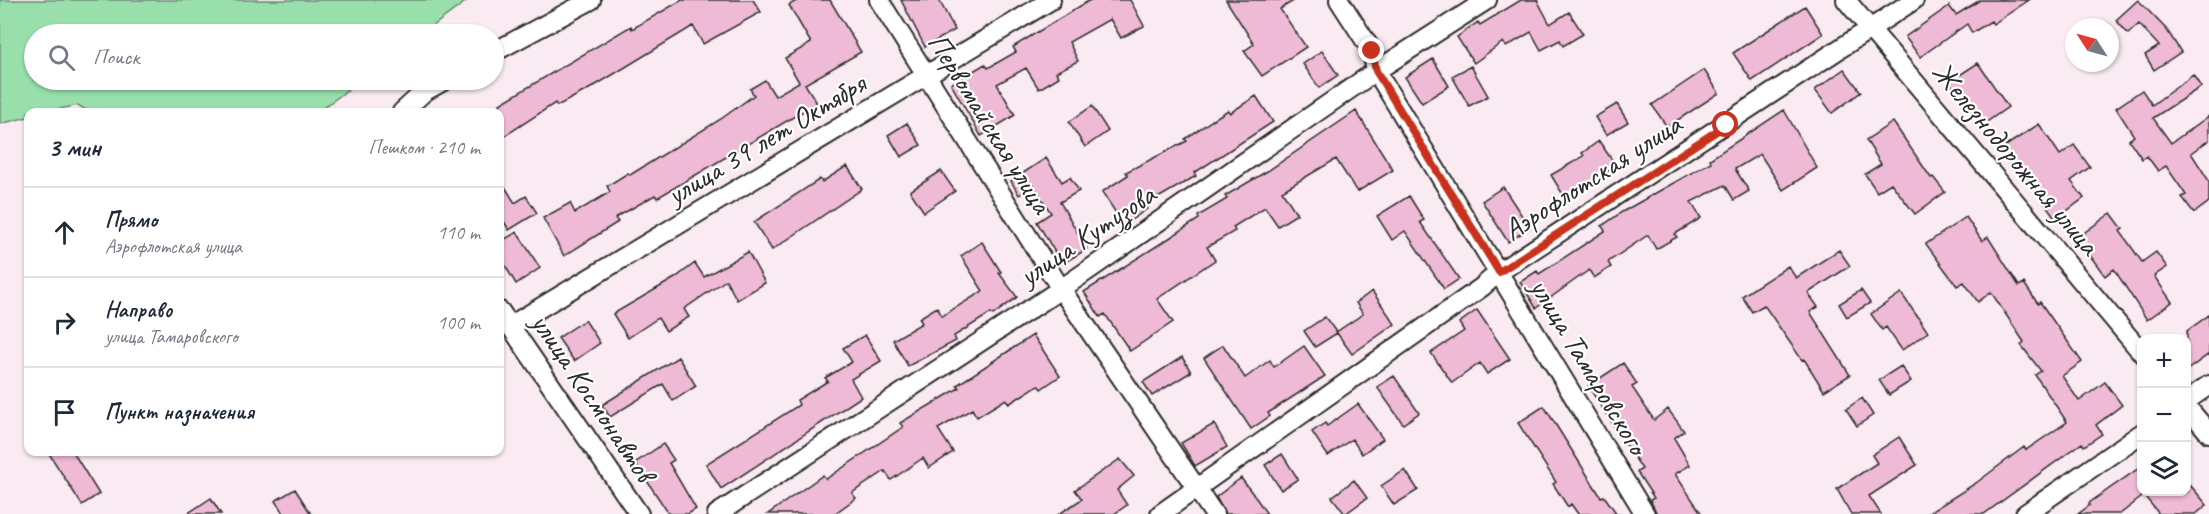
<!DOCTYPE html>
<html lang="ru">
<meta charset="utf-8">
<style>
body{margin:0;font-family:Caveat,sans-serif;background:#f2f2f3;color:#1f2937}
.controls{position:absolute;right:18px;bottom:18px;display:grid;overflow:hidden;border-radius:12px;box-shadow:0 2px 4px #0004}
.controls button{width:54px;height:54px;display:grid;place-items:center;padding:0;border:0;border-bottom:2px solid #e0e1e3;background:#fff;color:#1f2937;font:30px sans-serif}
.compass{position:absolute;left:2065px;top:18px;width:54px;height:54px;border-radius:50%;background:#fff;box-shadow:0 2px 4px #0004;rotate:306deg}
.stop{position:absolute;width:18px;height:18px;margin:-14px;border:4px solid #c8321e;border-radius:50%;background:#fff}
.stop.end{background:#c8321e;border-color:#fff;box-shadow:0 2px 6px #0008}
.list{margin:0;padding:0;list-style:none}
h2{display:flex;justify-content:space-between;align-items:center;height:78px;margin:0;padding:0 24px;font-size:26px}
h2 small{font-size:20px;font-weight:400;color:#747a83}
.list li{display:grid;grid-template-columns:39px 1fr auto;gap:18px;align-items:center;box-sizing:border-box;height:90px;padding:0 24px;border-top:2px solid #e0e1e3}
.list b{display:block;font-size:22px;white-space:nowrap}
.list p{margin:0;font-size:20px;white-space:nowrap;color:#747a83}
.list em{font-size:20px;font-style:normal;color:#747a83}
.icon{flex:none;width:33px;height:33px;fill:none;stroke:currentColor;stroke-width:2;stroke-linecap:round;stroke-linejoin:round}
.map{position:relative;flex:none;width:2209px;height:514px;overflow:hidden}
.search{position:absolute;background:#fff;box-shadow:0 2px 4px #0004;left:24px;top:24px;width:480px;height:66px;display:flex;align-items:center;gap:15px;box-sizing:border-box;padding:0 21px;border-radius:33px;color:#747a83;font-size:22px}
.panel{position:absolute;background:#fff;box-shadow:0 2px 4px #0004;left:24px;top:108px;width:480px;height:348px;border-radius:12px}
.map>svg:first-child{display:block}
.green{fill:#98dfac;stroke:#62856c;stroke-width:1.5}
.building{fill:#efbad5;stroke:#2b2b2b;stroke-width:1.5}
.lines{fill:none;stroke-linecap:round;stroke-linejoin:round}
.minor-casing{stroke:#2b2b2b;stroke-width:22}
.minor{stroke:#fff;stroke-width:18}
.route{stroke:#c8321e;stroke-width:8}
.labels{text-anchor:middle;stroke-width:4.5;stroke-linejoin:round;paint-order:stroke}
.street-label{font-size:30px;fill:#2b2b2b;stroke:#fff}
</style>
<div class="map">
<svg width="2209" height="514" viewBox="0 0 2209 514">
<rect width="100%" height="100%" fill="#faeaf2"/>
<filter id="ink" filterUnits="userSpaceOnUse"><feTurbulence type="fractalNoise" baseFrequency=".0167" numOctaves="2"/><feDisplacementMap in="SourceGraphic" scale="12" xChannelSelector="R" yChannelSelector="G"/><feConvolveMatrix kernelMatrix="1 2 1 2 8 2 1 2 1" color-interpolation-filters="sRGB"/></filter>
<g filter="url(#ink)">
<path class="green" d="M0,0H468L422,34H34V80H361L319,111L308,112H89L78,105L47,112H28V117L0,124Z"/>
<path class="building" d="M682,0H753L761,12L703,44L693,26L591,88L557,106L555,103L500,139V104L631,26L632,29Z
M798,0H830L861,52L805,84L817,103L657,198L655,195L615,218L618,222L564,256L543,218L570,203L575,213L610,192L607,186L628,173L630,175L721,119L754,95L750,89L765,80L775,96L799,82L785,58L811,43L789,5Z
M901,0H939L955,30L925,47Z
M1090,0H1130L1144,26L1121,38L1110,19L1069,42L1078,61L1056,72L1059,77L1039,89L1026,68L997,84L1015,115L981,136L951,84L985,64L988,68L1016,52L1013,47Z
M1226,0H1295L1280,9L1306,47L1262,76L1244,51L1254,44Z
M1521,0H1537L1550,24L1569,12L1583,34L1563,46L1560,40L1541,50L1531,32L1506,47L1503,42L1474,63L1457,37L1478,22L1480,25Z
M1980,0H2029L1993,24L1991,21L1972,33L1967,24L1920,57L1905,37L1949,6L1956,15Z
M2138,0L2167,30L2181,52L2154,70L2145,55L2159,46L2139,24L2128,34L2116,20Z
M1805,6L1823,34L1752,81L1733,53Z
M1322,51L1338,75L1319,88L1303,64Z
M1433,59L1449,86L1422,103L1405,77Z
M1978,63L2008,107L1981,126L1949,82Z
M1471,66L1488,96L1469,106L1452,76Z
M1844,69L1861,92L1832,113L1815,90Z
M1704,70L1719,93L1667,127L1652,105Z
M2193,75L2201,87L2153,118L2171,143L2209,116V140L2191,153L2209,181V202L2194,213L2182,197L2186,195L2166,166L2158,171L2147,156L2142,159L2129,140L2134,136L2116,108L2142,90L2152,105Z
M1256,96L1273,122L1194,173L1196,176L1144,206L1147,209L1124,225L1102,192L1128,175L1126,172L1187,141L1185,139L1217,117L1228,110L1230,113Z
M1617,104L1628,122L1606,135L1595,117Z
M1092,106L1108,131L1085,147L1069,122Z
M1784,110L1817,168L1783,190L1760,154L1735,169L1749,191L1734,200L1725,185L1691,202L1701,218L1675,234L1677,237L1656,249L1648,235L1608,262L1611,267L1594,278L1589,270L1536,308L1520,282L1537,271L1539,274L1605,231L1602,226L1622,212L1711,162L1710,159Z
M1356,111L1393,170L1357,192L1336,159L1282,191L1297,214L1278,226L1265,207L1233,227L1235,231L1207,247L1215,260L1157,299L1173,322L1130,351L1105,314L1100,317L1084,292L1171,237L1199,219L1198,216L1227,199L1225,196L1269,170Z
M1893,122L1931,178L1933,177L1945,192L1915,214L1891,183L1877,192L1865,174L1881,164L1866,140Z
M907,123L921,145L901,157L888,135Z
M2039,124L2060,155L2074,145L2090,167L2071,181L2084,198L2056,219L2004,147Z
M1599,141L1616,166L1565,198L1551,175L1584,156L1582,153Z
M1046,158L1062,182L1070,177L1079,191L1060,202L1087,249L1062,264L1037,222L1051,213L1033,185L1019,195L1011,181Z
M847,166L862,189L772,250L754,222L820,179L822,182Z
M941,171L955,191L924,212L910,191Z
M500,179L515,203L526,196L537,213L509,230L500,215Z
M1503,187L1530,228L1508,242L1482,201Z
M1409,196L1424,220L1420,222L1459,279L1444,289L1405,231L1392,240L1377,216Z
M2111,213L2123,229L2120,231L2142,262L2156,252L2167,267L2154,276L2172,302L2147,320L2114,269L2105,276L2077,238Z
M1966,217L1982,241L1988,237L2019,286L2024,283L2038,304L2040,302L2082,362L2062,376L2079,401L2105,382L2122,405L2096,425L2102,434L2084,446L2082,443L1984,514H1927L1976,483L2024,447L2026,450L2067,422L2035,375L2041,371L2021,345L2024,342L1991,292L1978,302L1964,282L1957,286L1926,244Z
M517,232L540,268L516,284L500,257V242Z
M982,242L1001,272L999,273L1017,297L993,315L991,313L954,336L956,341L908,366L893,340L922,323L919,318L937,307L942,316L983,291L961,256Z
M1839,250L1850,266L1808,293L1818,307L1810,312L1850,375L1824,391L1804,359L1802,360L1764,305L1752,312L1742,296L1788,266L1796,278Z
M748,252L765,283L737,300L726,280L684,309L689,317L666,331L658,318L628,338L613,314L675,278L695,263L704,277Z
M1861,290L1870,303L1847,317L1839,304Z
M1372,291L1395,324L1352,354L1337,333L1315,347L1304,331L1325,317L1336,332L1363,314L1356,303Z
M1901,293L1928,332L1902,350L1886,327L1882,330L1871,314Z
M1477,310L1510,359L1487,374L1480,363L1452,383L1431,353L1464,331L1459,323Z
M2209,315V354L2187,370V331Z
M585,320L600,343L574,361L558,338Z
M865,335L881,361L851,379L861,397L721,489L706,464L799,405L797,400L828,381L825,378L852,362L843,348Z
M1033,335L1060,376L1041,389L1038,385L1009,404L1006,399L977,417L972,409L938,429L953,452L929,468L923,458L891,480L885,471L852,493L856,498L834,514H768L823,475L826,479L903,427L900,423L959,388L957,385Z
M1223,345L1245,378L1270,360L1274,367L1304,346L1325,376L1268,413L1270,416L1251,429L1204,358Z
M678,357L696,386L673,401L663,384L610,417L602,405Z
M1182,357L1191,372L1152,396L1143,382Z
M1623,363L1637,384L1632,387L1654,420L1668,409L1684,431L1674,438L1690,465L1675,474L1702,514H1657L1650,500L1654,498L1637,472L1642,469L1588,386Z
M1901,366L1911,381L1889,395L1879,380Z
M1394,376L1419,413L1403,424L1377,387Z
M1862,398L1873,415L1857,426L1846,409Z
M1358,404L1383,439L1362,454L1352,439L1328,456L1312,432L1325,423L1327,426Z
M1544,406L1601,497L1604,496L1617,514H1578L1571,504L1568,507L1553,484L1556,482L1518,423Z
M1214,424L1227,447L1195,466L1181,443Z
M1899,437L1917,465L1869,496L1881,514H1851L1837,489L1877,463L1872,455Z
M663,444L674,460L669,463L696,509L688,514H669L635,463Z
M48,452H73L99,494L82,505Z
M1282,454L1298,479L1281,490L1265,465Z
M1120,459L1134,476L1117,490L1127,505L1114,514H1059L1082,499L1075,490Z
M2142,466V492H2187L2190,485L2207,505L2196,514H2159L2142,493V497L2120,514H2078L2090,505L2089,503Z
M1405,470L1418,490L1394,505L1381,486Z
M1241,478L1256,498L1267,514H1225L1216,497Z
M1354,480L1367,498L1345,514L1332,497Z
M295,489L311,514H284L275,501Z
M211,498L221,514H187Z"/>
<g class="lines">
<defs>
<path id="minor" d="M879,0L1061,289L1214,514
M1339,0L1372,51L1376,71L1645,514
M1846,0L2142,353
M494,52L591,0
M402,112L425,91L445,80
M500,311L639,514
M510,326L1051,0
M2186,401L2209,385
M2186,406L2209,433
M717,514L1061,289L1376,71L1487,0
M1160,514L1482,287L1499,272L1914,0
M2025,514L2142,433"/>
</defs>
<use href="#minor" class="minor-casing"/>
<use href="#minor" class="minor"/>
</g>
</g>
<g class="lines" filter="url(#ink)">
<path class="route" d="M1372,51L1376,71L1499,272L1726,125"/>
</g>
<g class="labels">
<g class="street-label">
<text transform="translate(990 123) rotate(58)" y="10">Первомайская улица</text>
<text transform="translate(766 139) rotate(-31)" y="10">улица 39 лет Октября</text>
<text transform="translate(2016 158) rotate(50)" y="10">Железнодорожная улица</text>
<text transform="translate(1592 177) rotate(-33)" y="10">Аэрофлотская улица</text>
<text transform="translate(1087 235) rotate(-34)" y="10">улица Кутузова</text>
<text transform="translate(1589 366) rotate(59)" y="10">улица Тамаровского</text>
<text transform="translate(593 397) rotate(56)" y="10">улица Космонавтов</text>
</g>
</g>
</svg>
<div class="controls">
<button>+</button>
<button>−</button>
<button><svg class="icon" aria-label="layers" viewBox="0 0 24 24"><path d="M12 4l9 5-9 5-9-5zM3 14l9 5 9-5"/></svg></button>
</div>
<svg class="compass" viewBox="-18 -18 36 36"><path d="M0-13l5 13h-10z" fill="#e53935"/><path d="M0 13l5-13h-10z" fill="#747a83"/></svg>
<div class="stop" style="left:1726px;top:125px"></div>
<div class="stop end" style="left:1372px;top:51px"></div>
<div class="search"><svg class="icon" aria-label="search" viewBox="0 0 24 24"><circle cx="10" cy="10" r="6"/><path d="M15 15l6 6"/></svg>Поиск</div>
<section class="panel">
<h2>3 мин<small>Пешком · 210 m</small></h2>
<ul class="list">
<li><svg class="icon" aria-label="ahead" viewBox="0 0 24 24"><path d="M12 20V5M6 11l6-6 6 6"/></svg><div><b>Прямо</b><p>Аэрофлотская улица</p></div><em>110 m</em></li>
<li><svg class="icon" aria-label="right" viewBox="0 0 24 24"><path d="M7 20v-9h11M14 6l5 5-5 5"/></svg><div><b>Направо</b><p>улица Тамаровского</p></div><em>100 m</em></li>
<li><svg class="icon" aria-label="arrive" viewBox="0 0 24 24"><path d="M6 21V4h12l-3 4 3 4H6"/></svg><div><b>Пункт назначения</b></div></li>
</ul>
</section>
</div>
